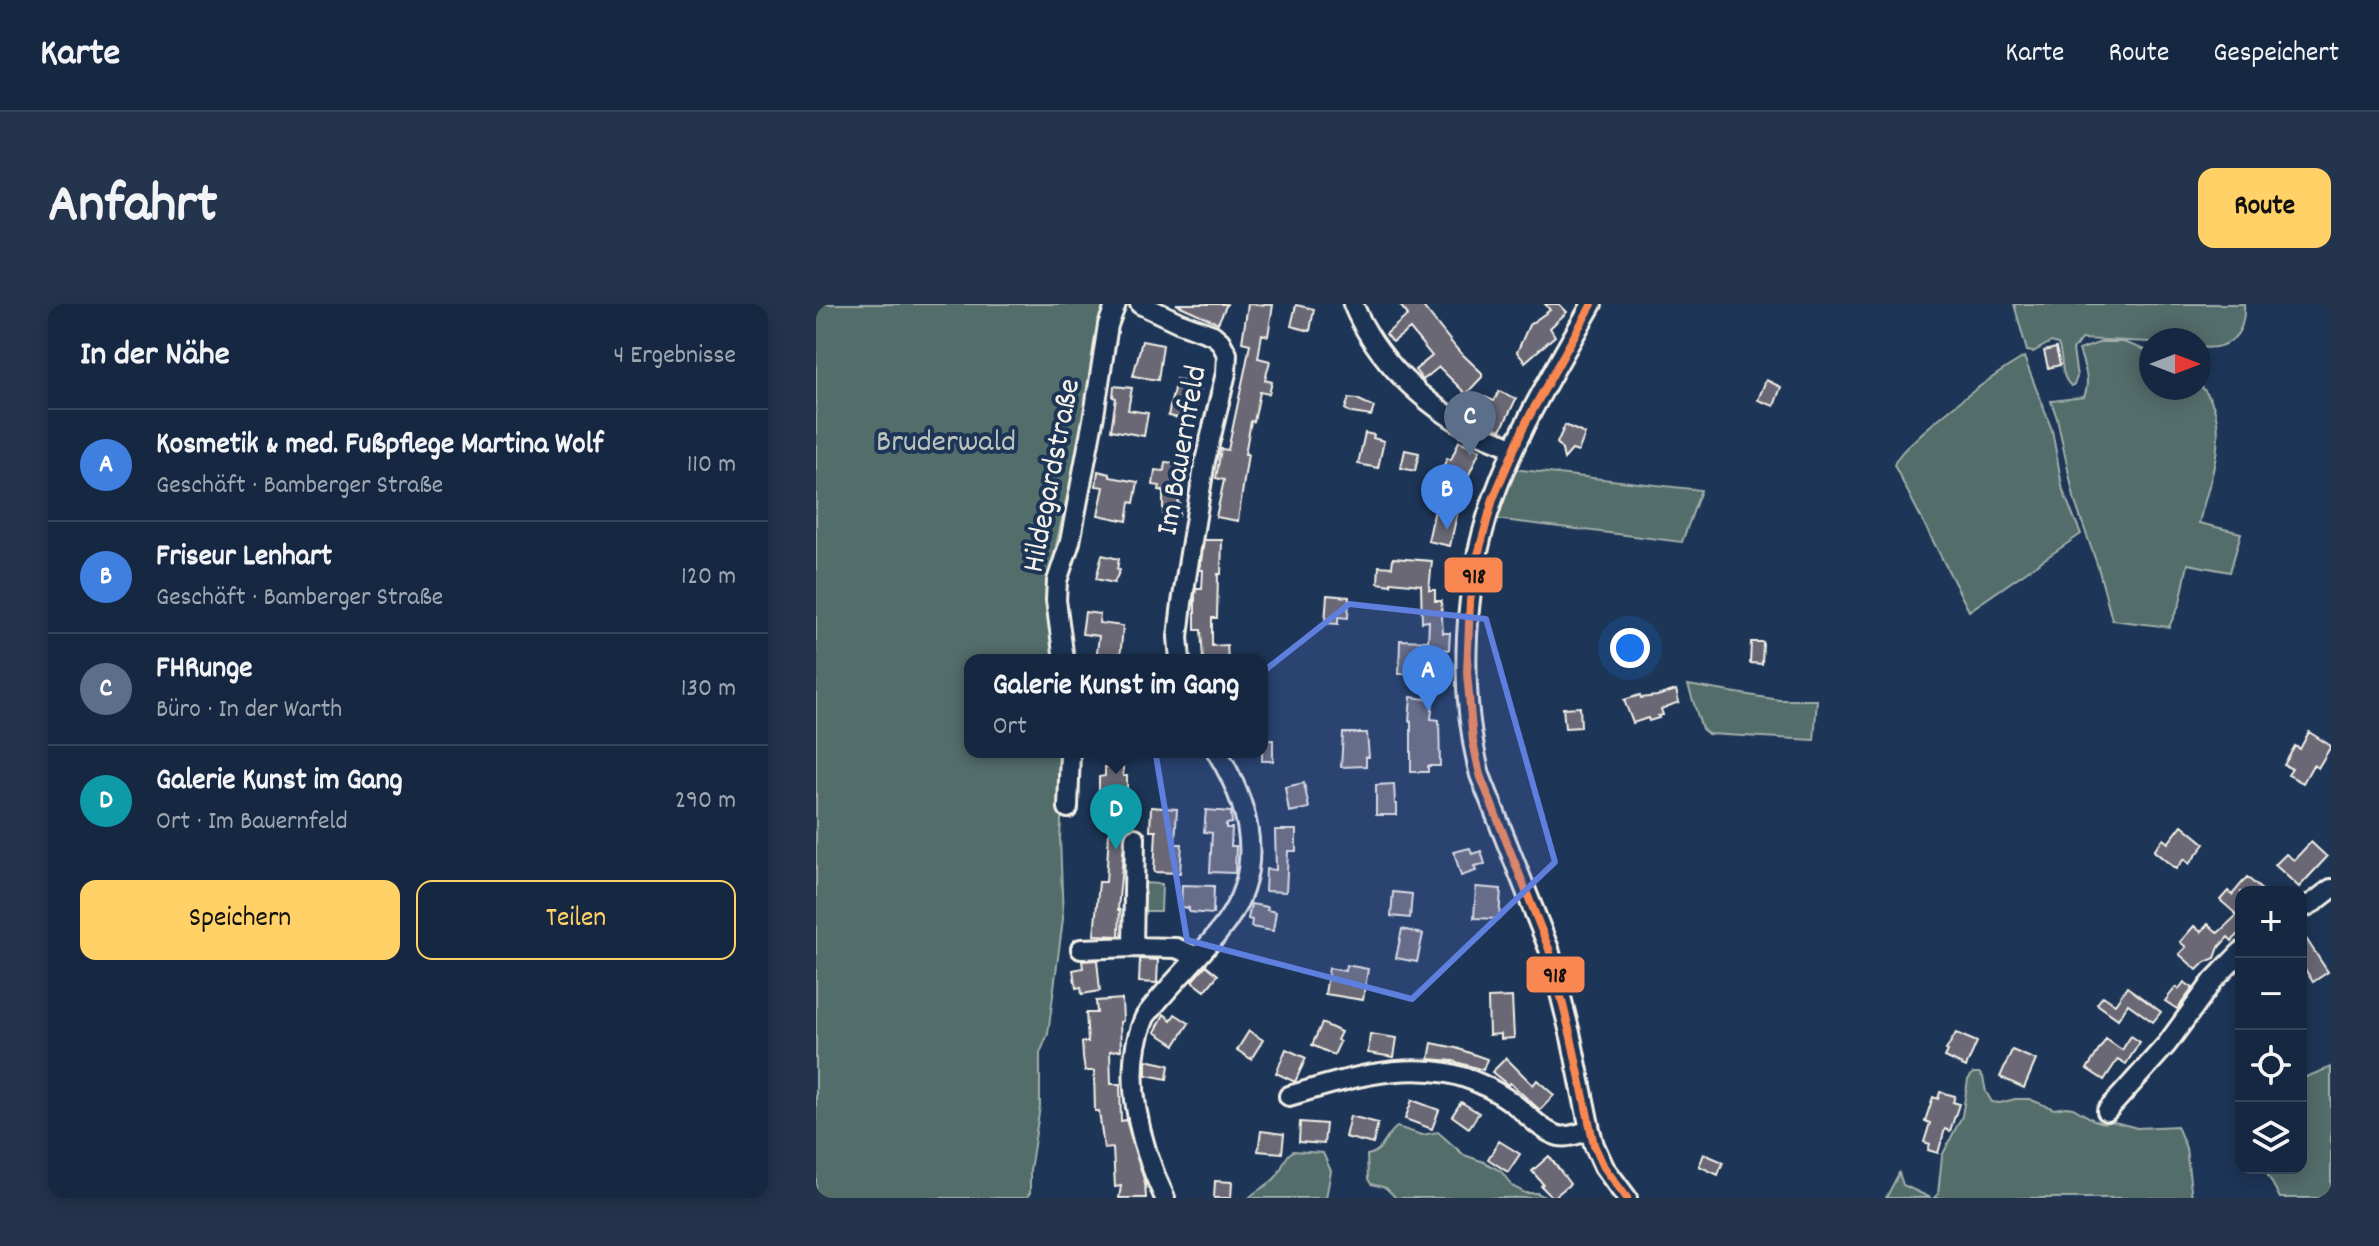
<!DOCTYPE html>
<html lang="de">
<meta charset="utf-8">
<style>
body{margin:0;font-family:Dekko,sans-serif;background:#23344c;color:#f1f3f6}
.controls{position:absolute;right:24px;bottom:24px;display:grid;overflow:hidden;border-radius:16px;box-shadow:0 4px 20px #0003}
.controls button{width:72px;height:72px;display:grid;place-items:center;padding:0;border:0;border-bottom:2px solid #35445a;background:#162841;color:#f1f3f6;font:40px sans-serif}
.compass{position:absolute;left:1323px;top:24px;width:72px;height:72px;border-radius:50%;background:#162841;box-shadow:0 4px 20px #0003;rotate:90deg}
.you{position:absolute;left:814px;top:344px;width:28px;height:28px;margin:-20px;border:6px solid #fff;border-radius:50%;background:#1a73e8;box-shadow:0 0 0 12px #1a73e833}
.badge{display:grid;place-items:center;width:52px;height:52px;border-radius:50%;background:#ffd166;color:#fff;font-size:26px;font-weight:700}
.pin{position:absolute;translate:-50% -66px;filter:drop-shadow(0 2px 4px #0008)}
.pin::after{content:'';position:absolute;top:42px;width:28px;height:24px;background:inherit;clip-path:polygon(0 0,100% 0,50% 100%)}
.popup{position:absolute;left:148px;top:350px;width:304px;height:104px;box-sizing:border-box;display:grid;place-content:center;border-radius:16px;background:#162841;filter:drop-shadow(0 2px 6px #0005);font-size:26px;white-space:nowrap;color:#9ea6b1}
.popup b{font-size:30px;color:#f1f3f6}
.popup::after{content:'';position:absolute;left:50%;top:100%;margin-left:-16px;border:16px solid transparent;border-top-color:#162841}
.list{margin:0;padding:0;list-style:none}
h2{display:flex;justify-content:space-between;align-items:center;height:104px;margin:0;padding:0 32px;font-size:34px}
h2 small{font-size:26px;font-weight:400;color:#9ea6b1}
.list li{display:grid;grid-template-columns:52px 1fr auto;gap:24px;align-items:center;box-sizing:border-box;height:112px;padding:0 32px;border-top:2px solid #35445a}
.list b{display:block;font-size:30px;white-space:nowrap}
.list p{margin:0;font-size:26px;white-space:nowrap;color:#9ea6b1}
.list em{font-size:26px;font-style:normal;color:#9ea6b1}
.actions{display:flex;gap:16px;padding:24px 32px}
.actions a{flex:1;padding:18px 0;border:2px solid #ffd166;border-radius:16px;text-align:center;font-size:28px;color:#ffd166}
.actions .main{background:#ffd166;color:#111}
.icon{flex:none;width:44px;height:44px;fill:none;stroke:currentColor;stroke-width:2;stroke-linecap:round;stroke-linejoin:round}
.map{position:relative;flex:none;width:1515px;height:894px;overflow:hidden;border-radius:16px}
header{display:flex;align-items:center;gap:48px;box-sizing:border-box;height:112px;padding:0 40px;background:#162841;border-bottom:2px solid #35445a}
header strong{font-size:38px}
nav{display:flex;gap:44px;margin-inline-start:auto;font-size:28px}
.intro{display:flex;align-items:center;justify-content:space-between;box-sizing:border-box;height:192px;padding:0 48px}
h1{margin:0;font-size:56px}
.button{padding:20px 36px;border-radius:16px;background:#ffd166;color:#111;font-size:28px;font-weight:700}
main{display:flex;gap:48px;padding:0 48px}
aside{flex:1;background:#162841;border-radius:16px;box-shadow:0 4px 20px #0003}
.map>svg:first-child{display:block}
.green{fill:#526d6b;stroke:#a3afaa;stroke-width:2}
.building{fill:#6b6875;stroke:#f4f1e8;stroke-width:2}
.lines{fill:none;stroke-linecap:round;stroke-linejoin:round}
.minor-casing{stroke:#f4f1e8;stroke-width:24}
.minor{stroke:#1d3557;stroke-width:18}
.bus-1-casing{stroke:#1d3557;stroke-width:14}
.bus-1{stroke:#f88751;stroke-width:8}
.marked{fill:#5e7fdd;fill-opacity:0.2;stroke:#5e7fdd;stroke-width:6;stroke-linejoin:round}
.labels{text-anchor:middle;stroke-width:8;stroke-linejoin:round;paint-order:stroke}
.park-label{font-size:32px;fill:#bbc3bc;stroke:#1d3557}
.street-label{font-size:32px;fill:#f4f1e8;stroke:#1d3557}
.line-badge{stroke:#1d3557;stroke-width:3}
.pale-badge-label{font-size:22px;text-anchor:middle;font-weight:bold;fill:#111}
</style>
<header>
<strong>Karte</strong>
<nav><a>Karte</a><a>Route</a><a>Gespeichert</a></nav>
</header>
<div class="intro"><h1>Anfahrt</h1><a class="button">Route</a></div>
<main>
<aside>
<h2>In der Nähe<small>4 Ergebnisse</small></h2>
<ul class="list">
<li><span class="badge" style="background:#3f7fe0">A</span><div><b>Kosmetik &amp; med. Fußpflege Martina Wolf</b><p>Geschäft · Bamberger Straße</p></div><em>110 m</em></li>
<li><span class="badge" style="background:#3f7fe0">B</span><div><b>Friseur Lenhart</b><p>Geschäft · Bamberger Straße</p></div><em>120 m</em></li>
<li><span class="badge" style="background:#5c6f8a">C</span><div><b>FHRunge</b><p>Büro · In der Warth</p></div><em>130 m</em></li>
<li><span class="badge" style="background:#0f9aa8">D</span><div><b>Galerie Kunst im Gang</b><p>Ort · Im Bauernfeld</p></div><em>290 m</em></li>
</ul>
<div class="actions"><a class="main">Speichern</a><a>Teilen</a></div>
</aside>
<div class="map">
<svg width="1515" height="894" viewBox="0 0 1515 894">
<rect width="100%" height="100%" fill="#1d3557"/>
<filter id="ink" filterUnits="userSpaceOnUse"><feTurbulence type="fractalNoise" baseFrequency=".0125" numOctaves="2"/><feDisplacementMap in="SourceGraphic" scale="16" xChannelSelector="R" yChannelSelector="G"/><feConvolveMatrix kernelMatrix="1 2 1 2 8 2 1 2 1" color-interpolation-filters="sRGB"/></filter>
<g filter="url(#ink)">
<path class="green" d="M0,0H289L282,52L232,278L241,356H154V448H249L244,534L247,615L232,730L224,749V803L214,866V889L210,894H0Z
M1198,0H1428C1430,31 1413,47 1383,43V36L1335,38L1265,35L1257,46L1261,73L1258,81L1255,82C1243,71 1248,54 1242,40L1235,38L1217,48L1211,47Z
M1285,38H1307L1335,48V84H1383V80C1420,117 1393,176 1383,219L1425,229L1414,268L1372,260L1364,299L1353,323L1296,316L1282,263L1259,198L1241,114L1235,97L1268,93C1275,78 1268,61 1263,46Z
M1208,53L1236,126L1247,187L1265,230L1153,307L1078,161C1083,148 1097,138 1107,128C1139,100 1171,75 1208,53Z
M696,165L885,186L866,238L678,215Z
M872,381L963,396H1001L998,436L892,430L886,425Z
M324,579L346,580L345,607H324Z
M1515,763V894H1464L1448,864H1485V775Z
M1157,769H1163L1167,773L1170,788L1176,798L1184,799L1199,795H1213L1238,805L1250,803L1257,804L1278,816L1288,819L1295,817L1321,824L1361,822L1370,844L1376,894H1118L1122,890L1126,852L1146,812L1152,776Z
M581,823L606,831L622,828L648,851L668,858L685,867L696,882L709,889H721L731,894H580L570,884L555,880L552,875L551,851C568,848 569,831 581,823Z
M477,847L507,849L515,867L510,894H433C441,885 451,883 459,874C467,866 467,853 477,847Z
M1083,869L1087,881L1115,894H1070Z"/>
<path class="building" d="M360,0H411L402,19Z
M432,0L457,1L452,32L446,30L442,54L454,57L449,76L456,78L453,90L444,88L438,118L435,117L429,150H432L422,217L400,213L408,176L400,174L405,145L412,146L430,61L434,40L426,38Z
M583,0H605L641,45L666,69V73L650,90L623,63L607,76L599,66L616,52L594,25L577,38L570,30L592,11Z
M729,0H743L751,8L734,24L739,32L709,58L701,48L713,21L734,6Z
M480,1L498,5L494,27L475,22Z
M326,37L347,41L342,76L317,72Z
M1240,44L1244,61L1232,64L1228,47Z
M360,75L385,80L381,101L372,99L368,115L352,112Z
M950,76L965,83L958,102L942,96Z
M298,82L316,84L312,106L332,109L328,132L295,126L300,94L297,93Z
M683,87L700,95L685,126L669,119L671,114L661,110L669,93L678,97Z
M533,94L541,95L558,103L555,112L536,109L529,105Z
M749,121L769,130L762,148L756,146L748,155L746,146L741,139Z
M549,129L558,131L557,134L568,137L562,164L542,160Z
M643,137L664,146L647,184L623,173L631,154L635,156Z
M589,146L603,149L599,167L585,164Z
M349,158L367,160L362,200H364L363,212L347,210V187L343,186L344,182L337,181L339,166L348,167Z
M282,167L294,170V173L322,178L318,199L314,198L311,217L282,211L288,183L280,182Z
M622,192L644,197L634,242L612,237Z
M388,236H406L405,270H402L401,314H396V342L411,341L412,356H387L385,326H379V291L380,285H386L387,266H384Z
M286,251L303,255L301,265L304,266L298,279L280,275Z
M577,254L616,257L613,286H619V297H625L627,329H634L633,346L612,344L610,370H583L584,336L612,337V339L613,317L606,318L605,281L575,278V281L562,279L563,262L576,263Z
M511,291L533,293L532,314L522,313V320L509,319Z
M269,308L284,310L283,319L307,322L304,356H280L283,332L266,330Z
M935,338H947L946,360L934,359Z
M860,386L863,398L845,405L847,411L842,412L843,414L833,417L832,414L817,419L808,396L824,391L825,394L841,392Z
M595,393L617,396L615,415L623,416L624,462H612V468H595V417H593Z
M764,403L765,423L749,424L747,404Z
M1493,428L1515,442L1502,464L1497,461L1487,479L1472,471L1476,465L1468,461L1479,442L1484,445Z
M527,429H551L553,453H550V462L525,463Z
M446,436H457V457H446Z
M289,463H307V472H311V491H283V473L289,472Z
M488,479L493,504L473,508L469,483Z
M578,480L579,500H581V511H560V481Z
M335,503L361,505L359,540H366L364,569L338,568L340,527H334Z
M390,506L415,508L416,519L410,520V524H416L415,542H420L419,569L394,568L396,529L388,528Z
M1366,521L1389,540L1373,560L1368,555L1360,565L1338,547L1347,535L1352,539Z
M459,526H480V547H472L470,588L449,587L450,565L460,566Z
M293,527L309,528L302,606H304L303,632L278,631L283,578H290Z
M1495,538L1511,553L1483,583L1459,561L1470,550L1478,556Z
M654,544L656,550L665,547L669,560L658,562L660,567L645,572L638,548Z
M1431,573L1448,588H1425V628L1416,637L1412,633L1403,643L1399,654L1389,658L1381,666L1363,650L1370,643L1364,638L1378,622L1385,628L1392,620L1402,629L1421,611L1404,596L1412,587L1416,591Z
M366,581L398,582L397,610L373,608V604L365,603Z
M660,583L685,585L683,615L658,614Z
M577,588L596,590L594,614L575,612Z
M435,600L452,603L451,606L460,608L457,627L435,623L436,616L432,615Z
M586,625L607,630L601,658L580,654Z
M1485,627L1512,668L1497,678L1485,659Z
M324,655L342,656L341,679L323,678Z
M281,656L284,687L266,690L265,683L260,684L257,666L267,664L266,657Z
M390,661L402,671L389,687L376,677Z
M530,661L552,665L547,696L509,690L513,664L529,667Z
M1368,678L1377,684L1361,705L1349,697L1360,683L1363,685Z
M1311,683L1345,708L1337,718L1312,700L1302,715L1281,700L1287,692L1299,700Z
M696,693L698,734L685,735V730L673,731L672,694Z
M306,695L307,717L304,718L305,746L294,747L295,780H304L305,817L310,816L329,879L330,894H303L305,882L299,883L297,844L288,845L283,807H279L278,767H269L267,753L266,738H272L270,709H281L280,697Z
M348,710L355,716L359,710L373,719L359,741L339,728Z
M506,719L525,728L521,736L524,738L518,751L496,741Z
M433,727L447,736L435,755L421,746Z
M1140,729L1161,738L1150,763L1129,753L1132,747L1130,746Z
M554,730L581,734L578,753L552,749Z
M1315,732L1324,738L1310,760L1302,755L1288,776L1271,765L1290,735L1306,746Z
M616,739L640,744L671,755L667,766L637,757L613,755Z
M470,745L490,754L479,778L460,769Z
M1196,746L1220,756L1208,784L1184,773Z
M690,754L717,781L721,776L738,791L724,806L694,779L692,781L676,768Z
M330,756L353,761L351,775L330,771Z
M1124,788L1139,792L1137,798L1143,800L1134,827L1129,825L1122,849L1112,846L1114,840L1108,838L1114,819L1109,817L1117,793L1122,795Z
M596,796L623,806L616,825L589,815Z
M645,798L663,809L653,824L636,812Z
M534,812L562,819L557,840L529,833Z
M484,818L510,820L508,840L483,838Z
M445,827L468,830L466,849L442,847Z
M683,837L704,850L692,868L672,855Z
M888,850L907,858L902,871L883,862Z
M733,852L754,880L737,894L725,882L727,880L716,867Z
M399,877L416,878L415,894H398Z"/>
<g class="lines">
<defs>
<path id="minor" d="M324,0L362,18L397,31L404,37L411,50L410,69L389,157L366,299L362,333L364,356
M537,0C559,54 607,100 658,127C671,134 685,138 698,144
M776,0C740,63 701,127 677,195C647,280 642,384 664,471L733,645L755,733L774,826L778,841L788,863L811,894
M248,356L240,296L241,277L254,238L278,111L292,21L300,0
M252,504L254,448
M1485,605L1498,598L1515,585
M317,643L360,644L380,652
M265,645L317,643L319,534
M473,792C523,777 578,759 631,769C656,774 678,785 698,800C711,810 727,828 743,832C753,834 764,829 774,826
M1291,807L1351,740L1397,677L1425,648
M349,894C324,842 304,768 329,713C353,680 385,653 409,620C450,564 434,502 401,448"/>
</defs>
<use href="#minor" class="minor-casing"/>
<use href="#minor" class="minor"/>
<defs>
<path id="bus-1" d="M776,0L709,120L677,195L659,262L654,297L651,368L657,438L664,471L733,645L755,733L778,841L788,863L811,894"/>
</defs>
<use href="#bus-1" class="bus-1-casing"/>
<use href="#bus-1" class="bus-1"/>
</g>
</g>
<path class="marked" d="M533,300L670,315L739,558L596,695L371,636L340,452Z"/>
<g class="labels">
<g class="park-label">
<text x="130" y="146">Bruderwald</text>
</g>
<g class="street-label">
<text transform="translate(363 146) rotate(-80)" y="11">Im Bauernfeld</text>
<text transform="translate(233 171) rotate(-79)" y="11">Hildegardstraße</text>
</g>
</g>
<g class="line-badge">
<rect x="627" y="252" width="61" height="38" rx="8" fill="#f88751"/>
<rect x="709" y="651" width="61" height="39" rx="8" fill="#f88751"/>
</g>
<g class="pale-badge-label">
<text x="658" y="279">918</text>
<text x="739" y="678">918</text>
</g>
</svg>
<div class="controls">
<button>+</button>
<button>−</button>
<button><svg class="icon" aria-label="locate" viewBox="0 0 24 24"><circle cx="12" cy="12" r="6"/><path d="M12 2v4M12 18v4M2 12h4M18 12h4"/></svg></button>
<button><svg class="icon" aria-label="layers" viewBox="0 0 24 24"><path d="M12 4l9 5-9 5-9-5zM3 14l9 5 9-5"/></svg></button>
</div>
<svg class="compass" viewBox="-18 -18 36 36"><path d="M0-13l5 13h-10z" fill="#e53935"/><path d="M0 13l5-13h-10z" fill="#9ea6b1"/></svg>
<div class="you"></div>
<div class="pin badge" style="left:612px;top:407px;background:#3f7fe0">A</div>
<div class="pin badge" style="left:631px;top:226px;background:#3f7fe0">B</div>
<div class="pin badge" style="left:654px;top:153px;background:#5c6f8a">C</div>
<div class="pin badge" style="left:300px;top:546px;background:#0f9aa8">D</div>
<div class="popup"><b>Galerie Kunst im Gang</b>Ort</div>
</div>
</main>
